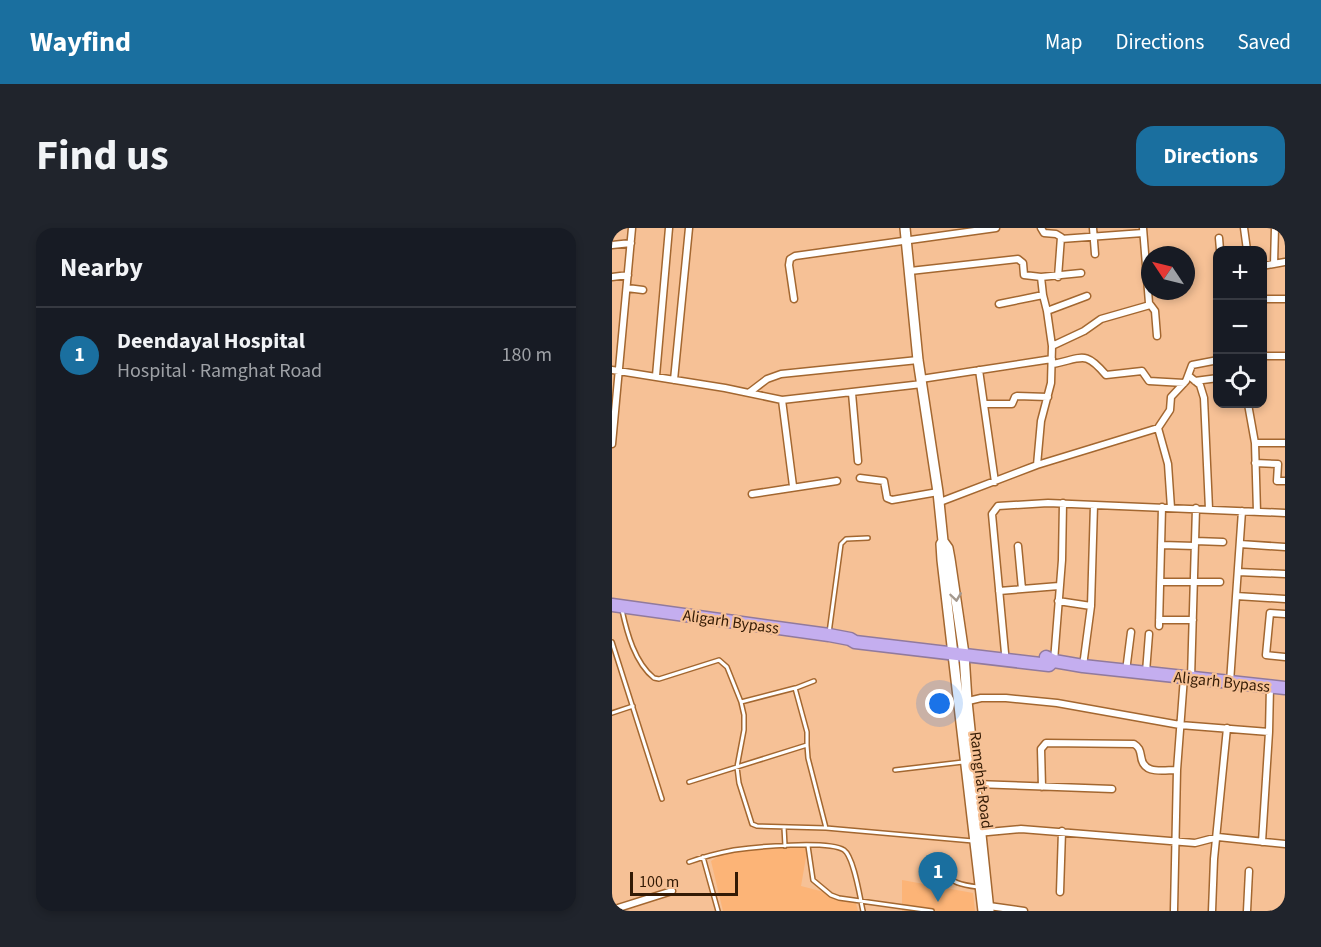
<!DOCTYPE html>
<meta charset="utf-8">
<style>
body{margin:0;font-family:"Source Sans 3",sans-serif;background:#20242c;color:#f1f3f6}
.controls{position:absolute;right:18px;top:18px;display:grid;overflow:hidden;border-radius:12px;box-shadow:0 3px 9px #0003}
.controls button{width:54px;height:54px;display:grid;place-items:center;padding:0;border:0;border-bottom:2px solid #363941;background:#171b24;color:#f1f3f6;font:30px sans-serif}
.compass{position:absolute;left:529px;top:18px;width:54px;height:54px;border-radius:50%;background:#171b24;box-shadow:0 3px 9px #0003;rotate:305deg}
.scale{position:absolute;left:18px;bottom:15px;width:108px;box-sizing:border-box;padding-left:6px;border:3px solid #331a04;border-top:0;font-size:16px;line-height:21px;white-space:nowrap;color:#331a04;-webkit-text-stroke:4px #f6c196;paint-order:stroke}
.you{position:absolute;left:328px;top:476px;width:21px;height:21px;margin:-15px;border:4px solid #fff;border-radius:50%;background:#1a73e8;box-shadow:0 0 0 9px #1a73e833}
.badge{display:grid;place-items:center;width:39px;height:39px;border-radius:50%;background:#1a6f9f;color:#fff;font-size:20px;font-weight:700}
.pin{position:absolute;translate:-50% -50px;filter:drop-shadow(0 2px 3px #0008)}
.pin::after{content:'';position:absolute;top:32px;width:21px;height:18px;background:inherit;clip-path:polygon(0 0,100% 0,50% 100%)}
.list{margin:0;padding:0;list-style:none}
h2{display:flex;justify-content:space-between;align-items:center;height:78px;margin:0;padding:0 24px;font-size:26px}
h2 small{font-size:20px;font-weight:400;color:#9ea1a6}
.list li{display:grid;grid-template-columns:39px 1fr auto;gap:18px;align-items:center;box-sizing:border-box;height:96px;padding:0 24px;border-top:2px solid #363941}
.list b{display:block;font-size:22px;white-space:nowrap}
.list p{margin:0;font-size:20px;white-space:nowrap;color:#9ea1a6}
.list em{font-size:20px;font-style:normal;color:#9ea1a6}
.icon{flex:none;width:33px;height:33px;fill:none;stroke:currentColor;stroke-width:2;stroke-linecap:round;stroke-linejoin:round}
.map{position:relative;flex:none;width:673px;height:683px;overflow:hidden;border-radius:18px}
header{display:flex;align-items:center;gap:36px;box-sizing:border-box;height:84px;padding:0 30px;background:#1a6f9f;color:#fff}
header strong{font-size:28px}
nav{display:flex;gap:33px;margin-inline-start:auto;font-size:21px}
.intro{display:flex;align-items:center;justify-content:space-between;box-sizing:border-box;height:144px;padding:0 36px}
h1{margin:0;font-size:42px}
.button{padding:15px 27px;border-radius:18px;background:#1a6f9f;color:#fff;font-size:21px;font-weight:700}
main{display:flex;gap:36px;padding:0 36px}
aside{flex:1;background:#171b24;border-radius:18px;box-shadow:0 3px 9px #0003}
.map>svg:first-child{display:block}
.built{fill:#fcb477}
.lines{fill:none;stroke-linecap:round;stroke-linejoin:round}
.lane-casing{stroke:#a36730;stroke-width:6}
.street-casing{stroke:#a36730;stroke-width:9}
.secondary-casing{stroke:#a36730;stroke-width:12}
.highway-casing{stroke:#917a9d;stroke-width:15}
.lane{stroke:#fff;stroke-width:3}
.street{stroke:#fff;stroke-width:6}
.secondary{stroke:#fff;stroke-width:9}
.highway{stroke:#c4aeef;stroke-width:12}
.oneway{stroke:#a3988e}
.labels{text-anchor:middle;stroke-width:4.5;stroke-linejoin:round;paint-order:stroke}
.street-label{font-size:16px;fill:#331a04;stroke:#f6c196}
</style>
<header>
<strong>Wayfind</strong>
<nav><a>Map</a><a>Directions</a><a>Saved</a></nav>
</header>
<div class="intro"><h1>Find us</h1><a class="button">Directions</a></div>
<main>
<aside>
<h2>Nearby<small></small></h2>
<ul class="list">
<li><span class="badge">1</span><div><b>Deendayal Hospital</b><p>Hospital · Ramghat Road</p></div><em>180 m</em></li>
</ul>
</aside>
<div class="map">
<svg width="673" height="683" viewBox="0 0 673 683">
<rect width="100%" height="100%" fill="#f6c196"/>
<path class="built" d="M196,618L189,658L243,672L246,683H111L99,633L113,624Z
M290,652L361,665L363,683H290Z"/>
<g class="lines">
<defs>
<path id="lane" d="M10,382C15,405 23,435 42,450L47,451L107,432L115,439L129,474L132,487V502L125,539L127,555L140,596L145,598L214,600L361,613
M217,405L229,316L234,311L256,310
M0,414L50,571
M184,460L202,453
M0,485L21,478
M195,517L196,530L214,600
M283,542L351,534
M77,554L195,517V504L183,460L129,474
M172,599L173,618
M196,618L201,652L219,667L227,670L320,683
M91,629L106,683
M77,634C91,629 106,625 122,622C142,619 216,612 232,622C242,629 248,670 251,683
M328,642C340,655 349,657 366,659"/>
<path id="street" d="M429,0L432,5L444,6L449,9L446,49
M481,0L483,26
M531,0L537,75L543,83L545,108
M632,0L635,22
M607,10L608,22
M449,11L531,5
M0,17L19,15
M662,36L663,0
M650,38L673,34
M298,43L406,31L411,35L412,47L429,49
M0,49L16,47
M15,60L31,62
M431,67L435,83
M182,71L177,37L178,31L183,28L384,0
M650,71H673
M387,76L431,67L429,49L469,45
M440,118L435,83L475,68
M650,128H673
M441,136C471,130 473,122 494,147L530,143L537,153L572,155
M0,142L113,160L170,172
M367,142L383,254
M44,148L57,0
M577,148L588,157L592,170L597,281
M309,151L440,131
M62,152L77,0
M583,153L606,150
M138,164L155,151L169,146L306,132
M240,165L246,233
M372,176H400L403,169L405,168L436,169
M636,176L643,215L645,284
M643,215H673
M0,216L20,0
M643,235L666,236L665,253H673
M425,237L429,193L439,155L440,118L472,103L489,91L538,77
M248,250L272,253L275,270L280,272L326,264
M181,258L170,172L310,156
M140,266L225,253
M328,274L425,237L546,200
M559,280L556,236L546,200L558,182L559,169L574,153L580,137L606,132
M583,313L611,314
M628,316L673,319
M549,317L583,318
M406,318L410,361
M626,344L673,346
M548,354H608
M387,363L447,358
M624,368L673,371
M446,373L479,378L471,438
M479,378L482,277
M673,386L658,385L654,427L673,429
M547,392H581
M547,398L550,279
M393,425L380,286L386,278L436,275L673,285
M442,433L450,332L451,275
M514,443L519,404
M534,444L537,406
M579,450L584,280
M618,454L630,283
M352,474L369,470H394L445,475L568,497L657,504L658,458
M363,556L500,561
M430,559L429,521L434,515L522,516C527,519 528,522 529,528C531,547 550,542 565,542
M365,605L409,601L583,615L606,609L673,616
M650,614L657,504
M448,664L450,603
M377,678L412,683
M0,682L60,663
M562,682L565,542L572,449
M600,683L602,631L615,500
M635,683L637,643"/>
<path id="secondary" d="M293,0L306,132L326,264L331,313L329,316L330,332L371,683
M331,313L336,320L338,331L352,426L355,473L377,683"/>
<path id="highway" d="M0,377L217,407L238,411L243,414L437,437L441,433
M434,429L442,433L471,438L673,460"/>
</defs>
<use href="#lane" class="lane-casing"/>
<use href="#street" class="street-casing"/>
<use href="#secondary" class="secondary-casing"/>
<use href="#highway" class="highway-casing"/>
<use href="#lane" class="lane"/>
<use href="#street" class="street"/>
<use href="#secondary" class="secondary"/>
<use href="#highway" class="highway"/>
</g>
<defs><path id="oneway-chevron" d="M-2-3.5L2.5 0L-2 3.5" fill="none" stroke-width="1.6" stroke-linecap="round" stroke-linejoin="round" transform="scale(1.5)"/></defs>
<use class="oneway" href="#oneway-chevron" transform="translate(344 369) rotate(82)"/>
<g class="labels">
<g class="street-label">
<text transform="translate(119 393) rotate(8)" y="6">Aligarh Bypass</text>
<text transform="translate(610 453) rotate(6)" y="6">Aligarh Bypass</text>
<text transform="translate(370 552) rotate(83)" y="6">Ramghat Road</text>
</g>
</g>
</svg>
<div class="controls">
<button>+</button>
<button>−</button>
<button><svg class="icon" aria-label="locate" viewBox="0 0 24 24"><circle cx="12" cy="12" r="6"/><path d="M12 2v4M12 18v4M2 12h4M18 12h4"/></svg></button>
</div>
<svg class="compass" viewBox="-18 -18 36 36"><path d="M0-13l5 13h-10z" fill="#e53935"/><path d="M0 13l5-13h-10z" fill="#9ea1a6"/></svg>
<div class="scale">100 m</div>
<div class="you"></div>
<div class="pin badge" style="left:326px;top:674px">1</div>
</div>
</main>
